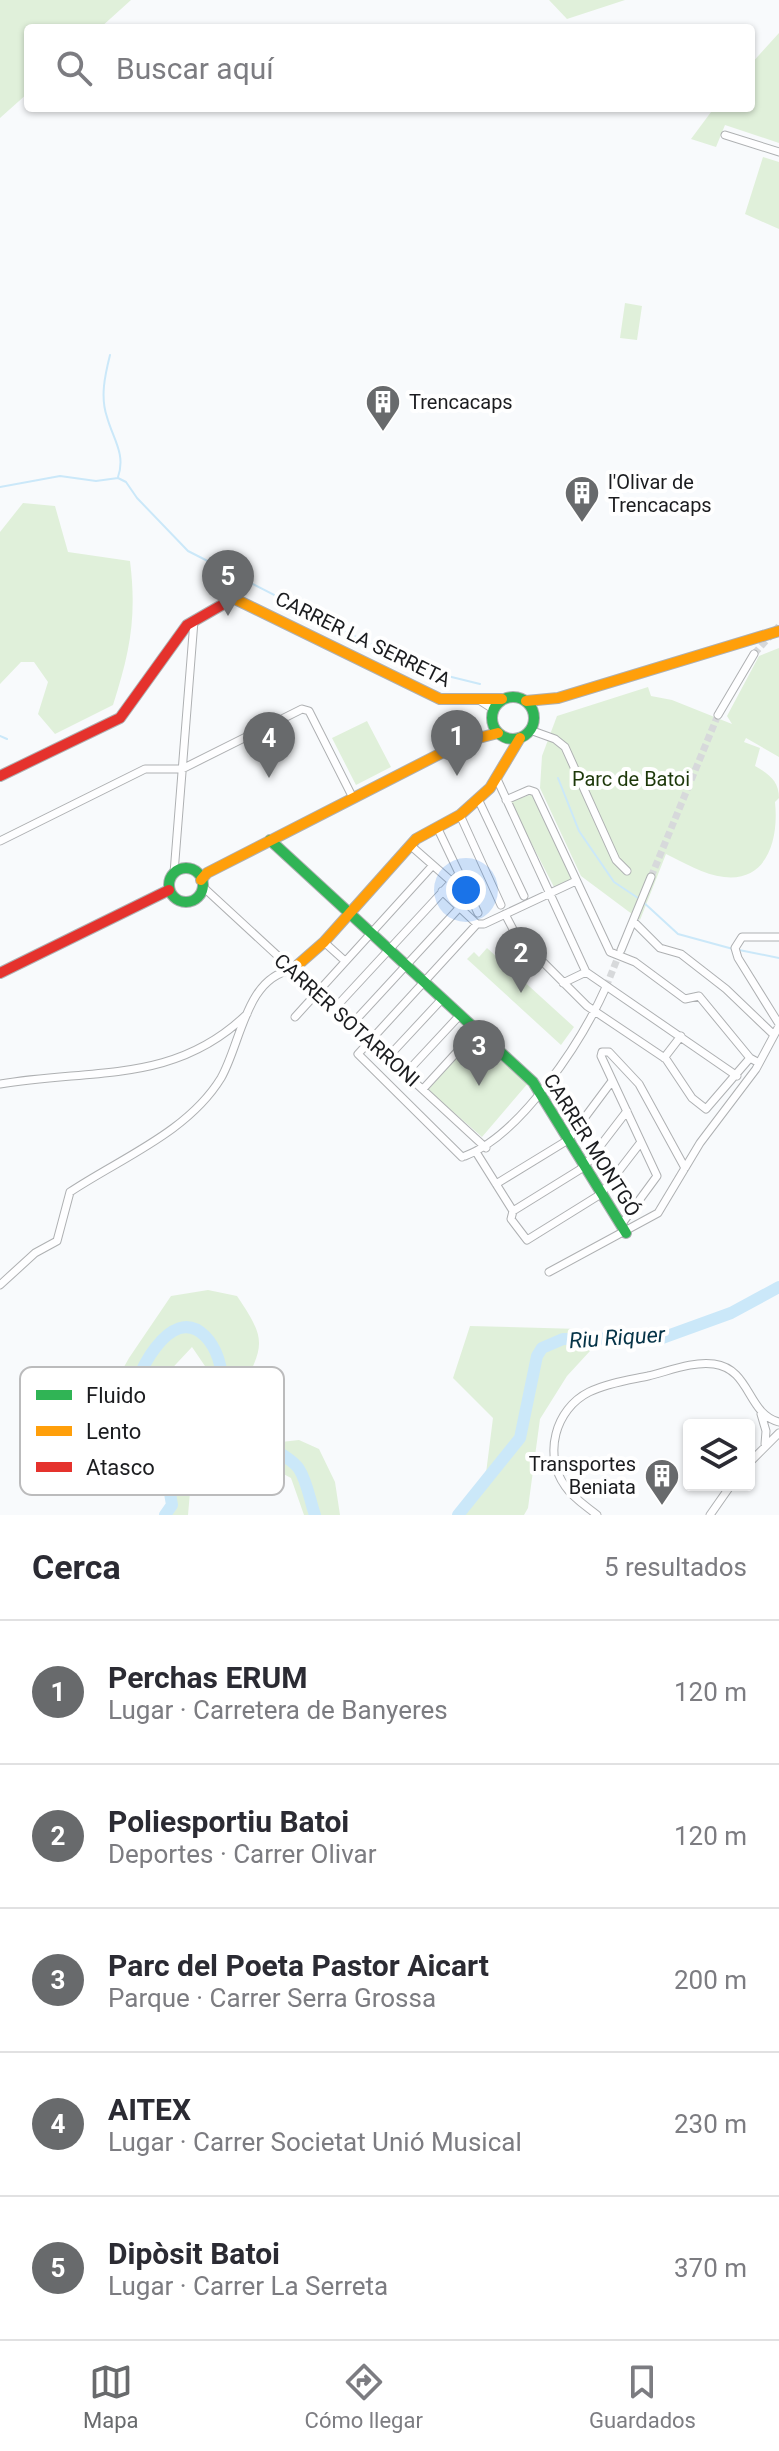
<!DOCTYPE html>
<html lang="es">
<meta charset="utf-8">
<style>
body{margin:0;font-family:Roboto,sans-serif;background:#f2f2f3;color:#2b2b33}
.controls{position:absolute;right:24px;bottom:24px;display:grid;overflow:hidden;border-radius:8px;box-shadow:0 2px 6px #0004}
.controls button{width:72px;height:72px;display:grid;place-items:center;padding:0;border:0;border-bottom:2px solid #e1e1e2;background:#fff;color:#2b2b33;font:40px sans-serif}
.you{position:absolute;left:466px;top:890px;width:28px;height:28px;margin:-20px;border:6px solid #fff;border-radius:50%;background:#1a73e8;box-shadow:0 0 0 12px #1a73e833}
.badge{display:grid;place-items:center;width:52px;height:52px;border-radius:50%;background:#686a6c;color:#fff;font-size:26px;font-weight:700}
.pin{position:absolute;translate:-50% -66px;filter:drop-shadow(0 2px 4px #0008)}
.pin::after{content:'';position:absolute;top:42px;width:28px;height:24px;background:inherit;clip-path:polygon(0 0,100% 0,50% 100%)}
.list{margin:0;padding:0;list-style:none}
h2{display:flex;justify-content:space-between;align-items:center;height:104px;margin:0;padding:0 32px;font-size:34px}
h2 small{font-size:26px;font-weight:400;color:#7c7c81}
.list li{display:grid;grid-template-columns:52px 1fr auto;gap:24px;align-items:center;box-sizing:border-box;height:144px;padding:0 32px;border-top:2px solid #e1e1e2}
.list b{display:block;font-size:30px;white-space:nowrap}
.list p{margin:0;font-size:26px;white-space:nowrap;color:#7c7c81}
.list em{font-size:26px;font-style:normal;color:#7c7c81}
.icon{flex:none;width:44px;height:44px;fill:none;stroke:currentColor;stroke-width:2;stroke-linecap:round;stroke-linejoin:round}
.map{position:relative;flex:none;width:779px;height:1515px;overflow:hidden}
.search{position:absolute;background:#fff;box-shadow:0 2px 6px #0004;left:24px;right:24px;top:24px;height:88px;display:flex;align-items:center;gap:20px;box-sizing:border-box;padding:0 28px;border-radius:8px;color:#7c7c81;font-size:30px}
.sheet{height:824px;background:#fff}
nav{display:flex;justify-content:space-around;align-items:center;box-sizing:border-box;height:112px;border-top:2px solid #e1e1e2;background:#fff;font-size:22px;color:#7c7c81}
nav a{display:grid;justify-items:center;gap:4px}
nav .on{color:#686a6c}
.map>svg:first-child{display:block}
.green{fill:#e0f0da}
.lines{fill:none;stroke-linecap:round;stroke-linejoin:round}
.stream{stroke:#cbe8f9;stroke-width:2}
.river{stroke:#cbe8f9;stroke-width:12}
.street-tunnel{stroke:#d7d9db;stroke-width:7;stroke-dasharray:7 3.5;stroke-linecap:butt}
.street-casing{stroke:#aeb0b2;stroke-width:9}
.fast-casing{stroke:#aeb0b2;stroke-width:12}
.slow-casing{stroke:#aeb0b2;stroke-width:12}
.jam-casing{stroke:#aeb0b2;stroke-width:12}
.street{stroke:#fefeff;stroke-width:7}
.fast{stroke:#30b455;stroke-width:10}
.slow{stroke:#ff9f0a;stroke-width:10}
.jam{stroke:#e5322d;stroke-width:10}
.labels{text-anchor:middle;stroke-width:8;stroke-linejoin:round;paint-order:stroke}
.poi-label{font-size:20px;fill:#1b1c1f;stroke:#fff;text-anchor:start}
.street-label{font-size:20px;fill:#1b1c1f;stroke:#fff}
.park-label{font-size:20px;fill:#1d380a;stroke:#fff}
.water-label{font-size:22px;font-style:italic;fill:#063448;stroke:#fff}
.key{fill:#fff;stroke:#bbbbbc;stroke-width:2}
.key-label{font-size:22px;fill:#1b1c1f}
</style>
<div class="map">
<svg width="779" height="1515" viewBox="0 0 779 1515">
<rect width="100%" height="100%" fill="#f8fafc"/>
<path class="green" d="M0,0H131L100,28H28V93L0,118Z
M549,0H625L567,19Z
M779,33V143L725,125L716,147L691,139L714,108H751V64Z
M763,157L779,162V229L745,214Z
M625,303L642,306L637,340L620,338Z
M23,503L55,506L68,552L130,561C137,617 130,652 113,705L55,734L38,714L48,682L34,662H21L0,684V532Z
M779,648V757L746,738L744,742L760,748L755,766C769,774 779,781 779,798L775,802C779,840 767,882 724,877C704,875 683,862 666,854L640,920L581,876L540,788L542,756L557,716L648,687L651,696L672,700L732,724L727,716L759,656Z
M367,721L391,767L356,785L332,738Z
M532,794L572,879L554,887L510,802Z
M487,948L574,1027L561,1045L467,959L474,952L479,957Z
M476,1035L529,1082L482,1137L428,1090Z
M208,1290L237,1296C266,1339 265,1344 242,1389L251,1423L272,1443L299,1440L319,1449L335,1482L340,1515H304L291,1478L227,1444L210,1401L207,1369L192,1347L163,1378L145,1410L144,1450L190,1492L188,1515H166V1495L125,1474L102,1406L129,1358L171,1296Z
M470,1326L580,1329L590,1351L567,1376L540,1419L528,1508L524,1515H453L486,1473L493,1418L453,1378Z"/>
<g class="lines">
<path class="stream" d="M110,355C105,375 100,397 107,417C113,439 126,454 118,477
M0,487L60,476L96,481L118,478L126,482L137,498L188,551L419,669L480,684
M0,736L7,739
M558,778L579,831L614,882L641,900L678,934L733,949
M739,950L779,958"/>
<path class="river" d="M165,1515L172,1505L169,1487C160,1480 146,1474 140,1465C132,1453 128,1419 130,1405C133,1379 170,1301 205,1336C228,1359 219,1396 236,1421C249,1442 288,1452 299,1469C307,1481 310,1501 315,1515
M458,1515L520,1438L537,1356L542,1348L563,1339L662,1338L731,1313L779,1287"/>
<path class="street-tunnel" d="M754,654L779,626
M651,877L718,715
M606,987L620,952"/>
<defs>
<path id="street" d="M725,135L779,152
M479,700L493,709
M718,715L754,654
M530,730L555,739L565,747L616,860L627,871
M497,779L586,972L737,1076
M478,799L524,896
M506,800L529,790L535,792L610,952L635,962L685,999L699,996L750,1058L759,1063
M460,815L501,905
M437,827L478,913
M0,841L145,769H182L302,709L309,711L353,798
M410,845L451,881
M174,873L194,621
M202,886L486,1148
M442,891L477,924
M505,914L516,935L587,1006L666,1059L692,1098L706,1109L750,1058
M633,921L660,948L681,954L726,989L774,1035
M779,937H742L735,948L738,958L779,1024
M324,942L345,961
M621,950L651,877
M563,983L586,972
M335,1008L459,874
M295,1017L433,865
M352,1024L460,907
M388,1057L442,999
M664,1058L681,1036
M406,1073L460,1015
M0,1084C91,1068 174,1085 247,1014
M423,1089L477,1030
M476,1152L513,1211L511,1219L527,1240L601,1194L641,1142
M465,1156C521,1135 582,1041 606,987
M462,1157L358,1054L477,924H484L576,881
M496,1184L568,1140L612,1081
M513,1211L584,1167L627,1111
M621,1225L657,1176L601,1056L602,1052H609L639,1084L685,1168
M549,1272L658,1213L700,1143L756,1069L779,1026
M0,1285L35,1253L57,1241L70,1192C121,1158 188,1132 221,1078C241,1043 246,977 292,970
M761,1414L766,1431L765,1444
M749,1463L779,1433
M597,1515C586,1506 573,1498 565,1486C543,1455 555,1409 589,1392C607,1383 629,1380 648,1376C669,1371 693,1361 714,1364C751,1369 747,1414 779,1422
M710,1515L731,1485"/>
<path id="fast" d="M492 718a21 21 0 1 1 42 0a21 21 0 1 1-42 0Z
M270,840L533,1082L626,1233
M169 885a17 17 0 1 1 34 0a17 17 0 1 1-34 0Z"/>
<path id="slow" d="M227,602L233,598L440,699H502
M526,701L558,698L779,631
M201,880L207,873L463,742L498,733
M292,970L324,942L416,839L460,815L490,788L520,738"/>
<path id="jam" d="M0,776L120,718L187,625L227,602
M0,973L169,890"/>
</defs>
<use href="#street" class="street-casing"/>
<use href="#fast" class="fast-casing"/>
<use href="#slow" class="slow-casing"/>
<use href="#jam" class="jam-casing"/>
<use href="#street" class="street"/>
<use href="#fast" class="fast"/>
<use href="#slow" class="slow"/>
<use href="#jam" class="jam"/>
</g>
<defs>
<symbol id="building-pin" viewBox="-11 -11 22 30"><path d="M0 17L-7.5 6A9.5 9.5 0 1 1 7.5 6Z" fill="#686a6c" stroke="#fff"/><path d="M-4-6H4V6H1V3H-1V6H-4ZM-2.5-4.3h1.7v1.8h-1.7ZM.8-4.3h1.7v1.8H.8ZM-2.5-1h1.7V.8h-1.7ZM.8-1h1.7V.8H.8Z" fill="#fff"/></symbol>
</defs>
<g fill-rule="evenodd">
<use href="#building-pin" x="363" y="382" width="40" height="54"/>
<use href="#building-pin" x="562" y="473" width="40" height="54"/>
<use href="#building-pin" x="642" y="1456" width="40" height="54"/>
</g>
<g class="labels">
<g class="poi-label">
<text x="409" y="409">Trencacaps</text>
<text x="608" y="489">l'Olivar de<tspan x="608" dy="23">Trencacaps</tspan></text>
<text x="636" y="1471" text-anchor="end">Transportes<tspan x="636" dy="23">Beniata</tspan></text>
</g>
<g class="street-label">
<text transform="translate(363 639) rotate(26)" y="7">CARRER LA SERRETA</text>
<text transform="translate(347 1020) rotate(42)" y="7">CARRER SOTARRONI</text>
<text transform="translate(592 1145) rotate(58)" y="7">CARRER MONTGÓ</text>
</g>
<g class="park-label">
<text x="631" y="786">Parc de Batoi</text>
</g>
<g class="water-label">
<text transform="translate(617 1337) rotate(-4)" y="8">Riu Riquer</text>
</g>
</g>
<rect x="20" y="1367" width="264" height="128" rx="12" class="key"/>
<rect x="36" y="1390" width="36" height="10" fill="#30b455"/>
<rect x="36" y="1426" width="36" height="10" fill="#ff9f0a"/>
<rect x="36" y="1462" width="36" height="10" fill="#e5322d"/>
<g class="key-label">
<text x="86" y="1403">Fluido</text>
<text x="86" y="1439">Lento</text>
<text x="86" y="1475">Atasco</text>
</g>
</svg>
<div class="controls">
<button><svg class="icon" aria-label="layers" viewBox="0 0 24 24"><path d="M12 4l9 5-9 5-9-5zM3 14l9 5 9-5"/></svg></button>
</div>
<div class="you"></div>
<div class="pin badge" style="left:457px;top:776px">1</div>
<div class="pin badge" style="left:521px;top:993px">2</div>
<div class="pin badge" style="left:479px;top:1086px">3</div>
<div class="pin badge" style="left:269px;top:778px">4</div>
<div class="pin badge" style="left:228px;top:616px">5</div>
<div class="search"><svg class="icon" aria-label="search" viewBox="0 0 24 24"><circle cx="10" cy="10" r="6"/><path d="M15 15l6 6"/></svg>Buscar aquí</div>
</div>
<section class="sheet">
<h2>Cerca<small>5 resultados</small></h2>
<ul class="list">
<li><span class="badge">1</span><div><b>Perchas ERUM</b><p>Lugar · Carretera de Banyeres</p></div><em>120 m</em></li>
<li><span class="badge">2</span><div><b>Poliesportiu Batoi</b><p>Deportes · Carrer Olivar</p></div><em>120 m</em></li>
<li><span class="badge">3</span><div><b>Parc del Poeta Pastor Aicart</b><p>Parque · Carrer Serra Grossa</p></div><em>200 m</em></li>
<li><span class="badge">4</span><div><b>AITEX</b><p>Lugar · Carrer Societat Unió Musical</p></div><em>230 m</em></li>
<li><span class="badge">5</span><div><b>Dipòsit Batoi</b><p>Lugar · Carrer La Serreta</p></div><em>370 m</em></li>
</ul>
</section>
<nav>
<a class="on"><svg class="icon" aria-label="map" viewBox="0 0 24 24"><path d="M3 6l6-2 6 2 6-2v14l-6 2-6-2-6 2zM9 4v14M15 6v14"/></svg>Mapa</a>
<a><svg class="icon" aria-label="directions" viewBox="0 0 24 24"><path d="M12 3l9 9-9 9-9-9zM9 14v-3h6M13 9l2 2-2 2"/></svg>Cómo llegar</a>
<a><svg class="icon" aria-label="saved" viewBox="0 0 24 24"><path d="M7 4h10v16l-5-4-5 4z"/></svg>Guardados</a>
</nav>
